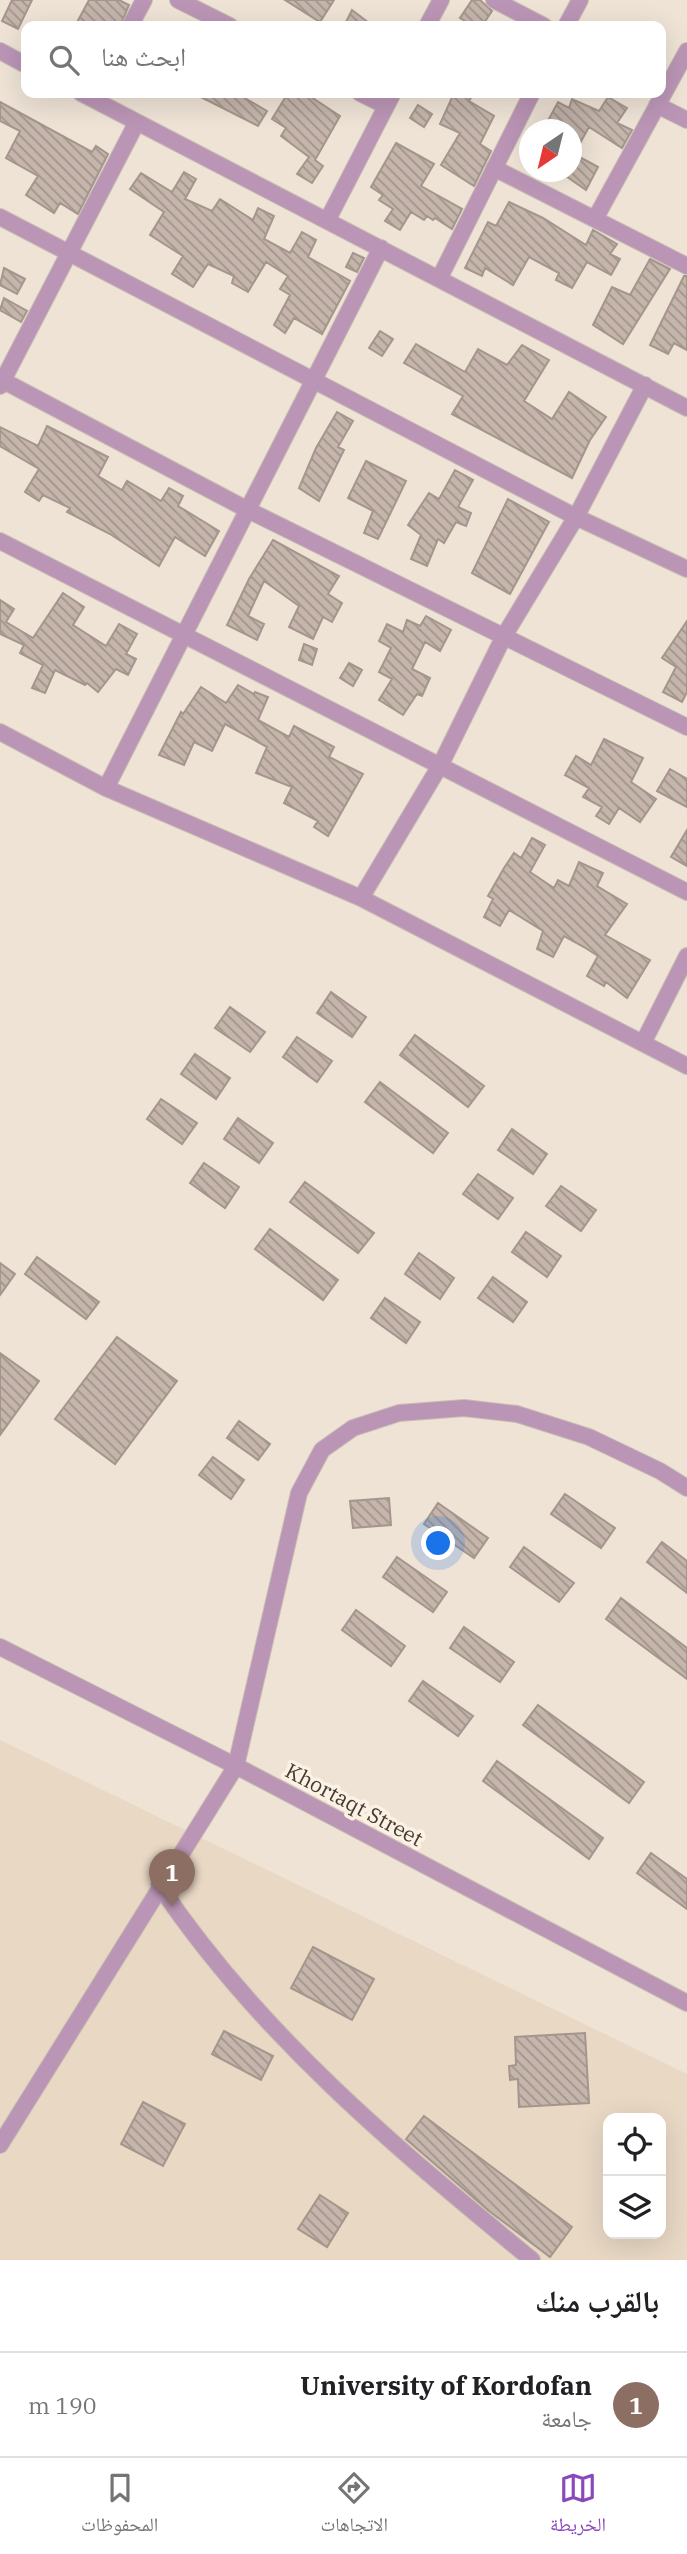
<!DOCTYPE html>
<html lang="ar">
<meta charset="utf-8">
<style>
body{margin:0;font-family:"IBM Plex Serif","Noto Naskh Arabic",serif;background:#f2f2f2;color:#202124;direction:rtl}
.controls{position:absolute;right:21px;bottom:21px;display:grid;overflow:hidden;border-radius:14px;box-shadow:0 7px 28px #0002}
.controls button{width:63px;height:63px;display:grid;place-items:center;padding:0;border:0;border-bottom:2px solid #e0e0e0;background:#fff;color:#202124;font:35px sans-serif}
.compass{position:absolute;left:519px;top:119px;width:63px;height:63px;border-radius:50%;background:#fff;box-shadow:0 7px 28px #0002;rotate:215deg}
.you{position:absolute;left:439px;top:1544px;width:24px;height:24px;margin:-18px;border:5px solid #fff;border-radius:50%;background:#1a73e8;box-shadow:0 0 0 10px #1a73e833}
.badge{display:grid;place-items:center;width:46px;height:46px;border-radius:50%;background:#8b48bc;color:#fff;font-size:23px;font-weight:700}
.pin{position:absolute;translate:-50% -58px;filter:drop-shadow(0 2px 4px #0008)}
.pin::after{content:'';position:absolute;top:37px;width:24px;height:21px;background:inherit;clip-path:polygon(0 0,100% 0,50% 100%)}
.list{margin:0;padding:0;list-style:none}
h2{display:flex;justify-content:space-between;align-items:center;height:91px;margin:0;padding:0 28px;font-size:30px}
h2 small{font-size:23px;font-weight:400;color:#757577}
.list li{display:grid;grid-template-columns:46px 1fr auto;gap:21px;align-items:center;box-sizing:border-box;height:105px;padding:0 28px;border-top:2px solid #e0e0e0}
.list b{display:block;font-size:26px;white-space:nowrap}
.list p{margin:0;font-size:23px;white-space:nowrap;color:#757577}
.list em{font-size:23px;font-style:normal;color:#757577}
.icon{flex:none;width:38px;height:38px;fill:none;stroke:currentColor;stroke-width:2;stroke-linecap:round;stroke-linejoin:round}
.map{position:relative;flex:none;width:687px;height:2260px;overflow:hidden;direction:ltr}
.search{position:absolute;background:#fff;box-shadow:0 7px 28px #0002;left:21px;right:21px;top:21px;height:77px;display:flex;align-items:center;gap:18px;box-sizing:border-box;padding:0 24px;border-radius:14px;color:#757577;font-size:26px}
.sheet{height:196px;background:#fff}
nav{display:flex;justify-content:space-around;align-items:center;box-sizing:border-box;height:98px;border-top:2px solid #e0e0e0;background:#fff;font-size:19px;color:#757577}
nav a{display:grid;justify-items:center;gap:4px}
nav .on{color:#8b48bc}
.map>svg:first-child{display:block}
.built{fill:#e8d8c4;fill-rule:evenodd}
.building{fill:url(#building-back-hatch);stroke:#a4968c;stroke-width:2}
.lines{fill:none;stroke-linecap:round;stroke-linejoin:round}
.minor-casing{stroke:#c8beb2;stroke-width:18}
.minor{stroke:#bb95b6;stroke-width:16}
.labels{text-anchor:middle;stroke-width:7;stroke-linejoin:round;paint-order:stroke}
.street-label{font-size:21px;fill:#403c36;stroke:#fcf1e2}
</style>
<div class="map">
<svg width="687" height="2260" viewBox="0 0 687 2260">
<defs>
<pattern id="building-back-hatch" width="6" height="6" patternUnits="userSpaceOnUse" patternTransform="scale(1.75)"><rect width="6" height="6" fill="#c5b5ab"/><path d="M-1 5l2 2M0 0l6 6M5-1l2 2" fill="none" stroke="#a1948c"/></pattern>
</defs>
<rect width="100%" height="100%" fill="#eee3d5"/>
<path class="built" d="M0,1740L687,2074V2260H0ZM608,2118H661V2234H608Z"/>
<path class="building" d="M12,0H32L18,29L2,21Z
M89,0H119L129,5L120,26H75Z
M285,0H334L320,22Z
M472,0H480L492,11L482,26H473L460,18Z
M352,10L373,26H344Z
M193,93H236L267,111L258,126Z
M288,93H305L340,116L315,160L323,166L312,183L297,174L309,157L281,136L286,128L272,119Z
M454,93H474L469,101L494,116L480,144L491,151L474,186L441,165L460,133L440,124Z
M608,97L627,108L617,123L632,130L622,148L589,127L574,154L598,167L586,190L560,172H571V130H543L558,102L569,108L572,99L599,111Z
M0,102L92,152L96,146L108,154L78,214L60,203L54,213L26,195L38,176L6,158L20,131L0,121Z
M418,105L432,114L424,127L410,118Z
M396,143L434,164L421,186L462,209L452,229L435,218L433,220L427,216L424,220L411,212L400,230L385,221L393,209L379,200L383,195L371,187Z
M184,172L196,179L185,199L212,211L220,199L253,220L258,208L274,216L264,239L290,253L302,232L316,240L308,257L350,281L322,334L294,318L285,333L274,325L290,295L280,289L288,276L266,262L248,292L232,283L234,276L208,264L193,287L172,274L183,256L150,235L164,212L130,189L141,173L172,192Z
M509,202L543,218L586,245L593,230L617,244L610,254L620,259L611,275L587,262L572,288L556,280L559,273L529,257L513,285L485,268L482,276L465,268L488,222L496,226Z
M353,253L364,258L357,272L346,267Z
M650,259L670,269L623,344L593,325L612,287L630,295Z
M4,268L25,279L17,294L0,285Z
M684,276H687V350L674,343L668,354L650,345Z
M4,298L27,311L21,322L0,310Z
M380,331L393,339L382,356L369,348Z
M416,344L465,372L478,349L507,365L522,345L549,360L524,401L552,419L569,392L606,417L590,440L572,478L452,414L463,396L404,363Z
M337,412L353,421L338,447L344,450L319,501L299,488L316,448Z
M47,426L108,457L98,476L122,490L127,481L161,501L169,488L183,496L178,506L219,531L205,556L175,537L159,566L110,534L67,512L70,508L43,495L39,501L25,492L39,469L0,446V427L38,446Z
M366,461L406,481L378,539L364,533L373,511L348,498Z
M455,470L473,480L458,507L471,513L466,526L456,522L444,543L438,539L427,566L411,559L421,535L408,525L429,493L439,499Z
M508,499L549,522L510,594L472,573Z
M273,540L339,576L328,594L342,603L332,622L323,617L313,639L289,627L299,606L264,581L248,616L264,624L257,640L227,625L249,579Z
M63,593L84,607L73,625L106,646L119,624L137,634L126,654L136,659L128,675L116,669L98,692L87,683L85,685L55,670L45,693L32,688L43,665L20,653L24,645L0,634V600L14,609L6,622L33,638Z
M426,616L451,630L440,651L425,642L412,669L430,678L422,696L417,694L403,715L379,700L392,679L379,672L391,648L379,641L387,624L403,632L407,620L420,626Z
M687,621V692L682,702L663,692L676,667L662,658Z
M304,644L317,649L312,665L299,660Z
M349,663L362,670L353,686L340,678Z
M238,685L254,694L255,692L268,697L258,720L289,737L294,726L334,747L329,757L363,774L328,836L314,827L318,821L284,803L292,787L256,773L267,747L225,724L212,751L194,742L184,765L159,755L181,712L183,714L201,687L226,703Z
M604,739L643,758L631,782L656,799L640,822L619,808L609,824L596,816L602,807L583,797L589,788L565,775L576,756L591,765Z
M670,769L687,779V807L657,791Z
M687,830V866L671,857Z
M532,838L545,845L530,872L554,888L558,880L569,886L579,862L603,873L597,886L627,904L605,935L650,960L627,998L606,982L604,986L587,976L598,956L584,947L564,936L553,957L537,949L543,931L509,910L500,926L484,917L493,899L488,896L504,868L514,853L521,858Z
M331,992L366,1017L352,1037L317,1013Z
M230,1007L265,1032L250,1052L215,1028Z
M415,1035L484,1086L468,1107L400,1055Z
M297,1037L332,1061L317,1082L283,1057Z
M195,1054L230,1078L216,1099L181,1074Z
M380,1082L448,1133L433,1153L365,1102Z
M161,1099L197,1123L182,1144L147,1119Z
M238,1118L273,1143L259,1163L224,1139Z
M512,1129L547,1154L533,1174L498,1150Z
M204,1163L239,1187L225,1208L190,1183Z
M478,1174L513,1198L498,1219L463,1194Z
M305,1182L374,1233L358,1253L290,1202Z
M561,1186L596,1210L581,1231L546,1206Z
M270,1229L338,1280L323,1300L255,1249Z
M526,1232L561,1256L547,1277L512,1252Z
M419,1253L454,1278L440,1299L405,1274Z
M37,1257L99,1302L86,1319L25,1274Z
M0,1263L15,1274L0,1295Z
M493,1277L527,1302L513,1322L478,1298Z
M385,1298L420,1322L406,1343L371,1318Z
M117,1337L177,1381L115,1464L55,1419Z
M0,1353L39,1381L0,1435Z
M239,1421L270,1444L258,1460L227,1438Z
M213,1457L244,1480L231,1499L199,1475Z
M565,1494L615,1528L601,1548L551,1514Z
M389,1498L391,1525L353,1528L350,1501Z
M438,1503L488,1538L474,1558L424,1524Z
M662,1542L687,1561V1593L647,1562Z
M524,1547L574,1583L559,1602L510,1567Z
M397,1557L447,1592L433,1612L383,1577Z
M621,1598L687,1648V1679L606,1619Z
M356,1610L405,1646L391,1666L342,1630Z
M464,1627L514,1662L500,1682L450,1648Z
M423,1681L473,1716L458,1736L409,1701Z
M538,1705L644,1782L629,1803L523,1725Z
M497,1761L603,1838L589,1859L483,1781Z
M651,1853L687,1879V1909L637,1873Z
M313,1947L374,1979L352,2020L291,1988Z
M224,2031L273,2056L261,2080L212,2054Z
M585,2033L589,2103L519,2107L518,2079L510,2080L509,2066L516,2065L515,2037Z
M143,2102L185,2124L163,2166L121,2144Z
M424,2116L572,2227L550,2257L489,2211L406,2139Z
M320,2195L348,2213L327,2247L298,2229Z"/>
<g class="lines">
<defs>
<path id="minor" d="M178,0L230,26
M494,0L544,26
M130,26L144,0
M427,26L441,0
M566,26L580,0
M0,51L26,65
M81,93L687,408
M360,93L386,106
M657,105L687,120
M494,168L687,266
M0,217L576,517L687,569
M595,219L687,51
M327,221L393,93
M439,279L532,93
M0,379L248,510L687,727
M0,386L137,122
M0,541L687,892
M0,732L106,788L361,898L687,1066
M106,788L381,248
M361,898L441,764L504,636L576,517L645,385
M643,1043L687,956
M0,1647L236,1766L687,2003
M159,1885C259,2034 395,2147 532,2260
M0,2145L236,1766L299,1493L322,1450L353,1428L399,1413L464,1408L517,1414L589,1437L660,1471L687,1488"/>
</defs>
<use href="#minor" class="minor-casing"/>
<use href="#minor" class="minor"/>
</g>
<g class="labels">
<g class="street-label">
<text transform="translate(354 1805) rotate(28)" y="7">Khortaqt Street</text>
</g>
</g>
</svg>
<div class="controls">
<button><svg class="icon" aria-label="locate" viewBox="0 0 24 24"><circle cx="12" cy="12" r="6"/><path d="M12 2v4M12 18v4M2 12h4M18 12h4"/></svg></button>
<button><svg class="icon" aria-label="layers" viewBox="0 0 24 24"><path d="M12 4l9 5-9 5-9-5zM3 14l9 5 9-5"/></svg></button>
</div>
<svg class="compass" viewBox="-18 -18 36 36"><path d="M0-13l5 13h-10z" fill="#e53935"/><path d="M0 13l5-13h-10z" fill="#757577"/></svg>
<div class="you"></div>
<div class="pin badge" style="left:172px;top:1907px;background:#8d6e63">1</div>
<div class="search"><svg class="icon" aria-label="search" viewBox="0 0 24 24"><circle cx="10" cy="10" r="6"/><path d="M15 15l6 6"/></svg>ابحث هنا</div>
</div>
<section class="sheet">
<h2>بالقرب منك<small></small></h2>
<ul class="list">
<li><span class="badge" style="background:#8d6e63">1</span><div><b>University of Kordofan</b><p>جامعة</p></div><em>190 m</em></li>
</ul>
</section>
<nav>
<a class="on"><svg class="icon" aria-label="map" viewBox="0 0 24 24"><path d="M3 6l6-2 6 2 6-2v14l-6 2-6-2-6 2zM9 4v14M15 6v14"/></svg>الخريطة</a>
<a><svg class="icon" aria-label="directions" viewBox="0 0 24 24"><path d="M12 3l9 9-9 9-9-9zM9 14v-3h6M13 9l2 2-2 2"/></svg>الاتجاهات</a>
<a><svg class="icon" aria-label="saved" viewBox="0 0 24 24"><path d="M7 4h10v16l-5-4-5 4z"/></svg>المحفوظات</a>
</nav>
